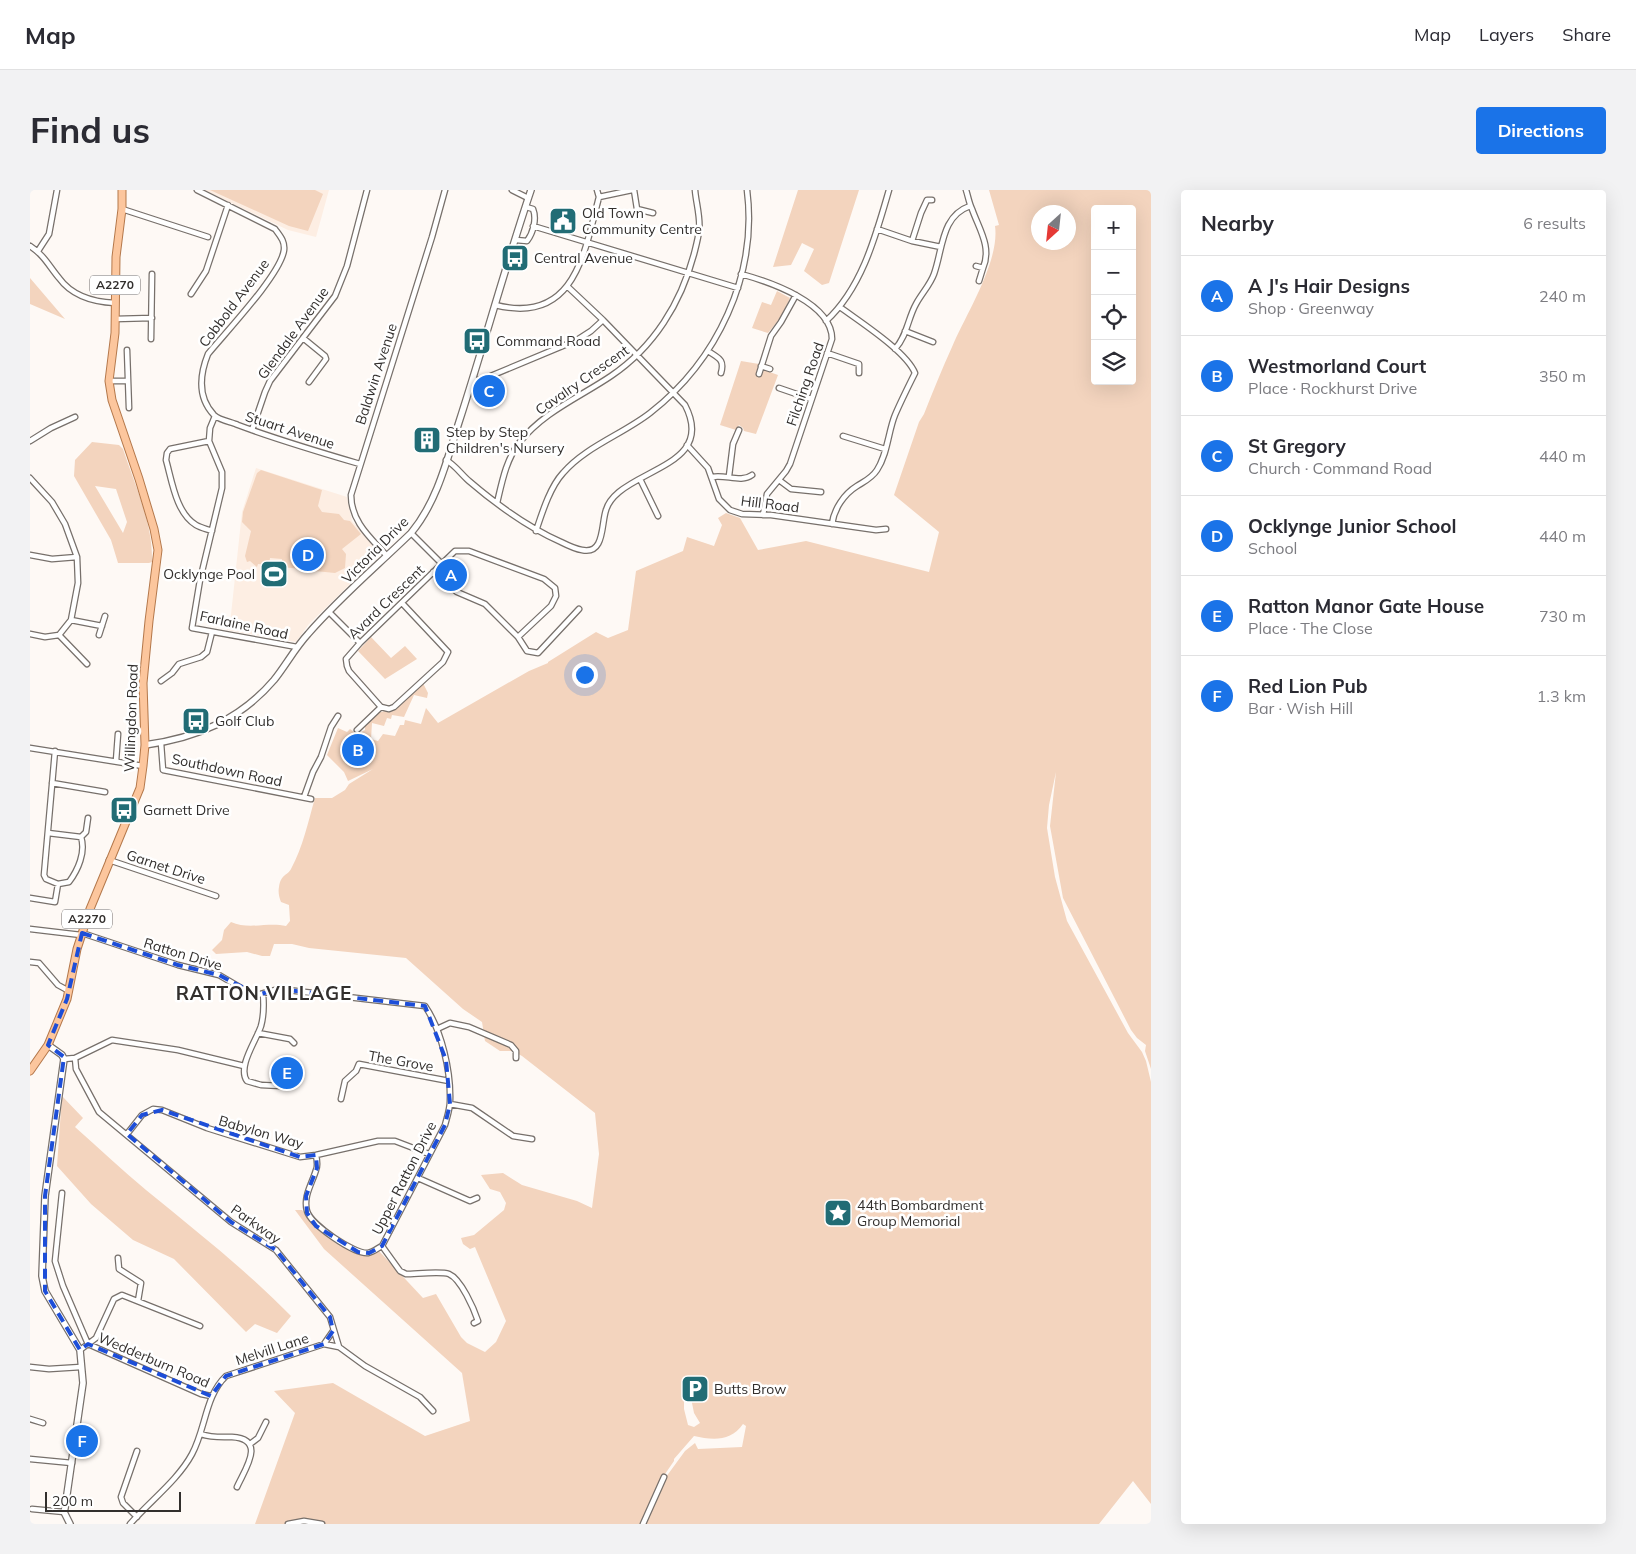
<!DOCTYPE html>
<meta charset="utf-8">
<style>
body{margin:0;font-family:Mulish,sans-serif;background:#f2f2f3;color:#2b2b33}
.controls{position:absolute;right:15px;top:15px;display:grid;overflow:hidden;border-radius:5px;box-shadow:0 5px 20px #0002}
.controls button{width:45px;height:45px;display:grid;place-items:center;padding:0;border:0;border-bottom:1px solid #e1e1e2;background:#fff;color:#2b2b33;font:25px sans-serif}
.compass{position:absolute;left:1001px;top:15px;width:45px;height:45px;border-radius:50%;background:#fff;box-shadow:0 5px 20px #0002;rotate:207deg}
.scale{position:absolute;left:15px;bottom:12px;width:136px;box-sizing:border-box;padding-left:5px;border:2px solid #322f2d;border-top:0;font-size:14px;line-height:18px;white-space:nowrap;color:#322f2d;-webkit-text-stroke:4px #fff;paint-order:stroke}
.you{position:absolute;left:554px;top:484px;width:18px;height:18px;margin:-12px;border:4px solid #fff;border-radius:50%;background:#1a73e8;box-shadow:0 0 0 8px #1a73e833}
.badge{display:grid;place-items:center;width:32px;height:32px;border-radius:50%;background:#1a73e8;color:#fff;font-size:16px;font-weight:700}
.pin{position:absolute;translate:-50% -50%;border:2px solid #fff;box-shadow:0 1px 5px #0006}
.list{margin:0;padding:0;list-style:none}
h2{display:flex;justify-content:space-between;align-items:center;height:65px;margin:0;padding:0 20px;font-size:21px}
h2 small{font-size:16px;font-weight:400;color:#7c7c81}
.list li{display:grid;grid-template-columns:32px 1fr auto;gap:15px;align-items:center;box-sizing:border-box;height:80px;padding:0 20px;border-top:1px solid #e1e1e2}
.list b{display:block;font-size:19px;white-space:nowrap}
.list p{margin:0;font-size:16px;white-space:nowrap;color:#7c7c81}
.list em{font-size:16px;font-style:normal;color:#7c7c81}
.icon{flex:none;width:28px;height:28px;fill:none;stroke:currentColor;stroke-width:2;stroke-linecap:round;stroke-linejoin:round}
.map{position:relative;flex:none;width:1121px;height:1334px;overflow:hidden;border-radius:5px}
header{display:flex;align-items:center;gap:30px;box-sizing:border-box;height:70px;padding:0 25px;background:#fff;border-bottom:1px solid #e1e1e2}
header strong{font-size:24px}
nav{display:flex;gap:28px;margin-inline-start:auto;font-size:18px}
.intro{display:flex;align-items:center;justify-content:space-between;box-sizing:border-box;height:120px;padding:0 30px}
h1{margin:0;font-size:35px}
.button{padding:12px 22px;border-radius:5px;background:#1a73e8;color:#fff;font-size:18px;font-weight:700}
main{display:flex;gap:30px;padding:0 30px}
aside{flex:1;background:#fff;border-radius:5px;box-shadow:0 5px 20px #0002}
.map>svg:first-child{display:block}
.built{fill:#fdeee3}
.green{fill:#f3d4be;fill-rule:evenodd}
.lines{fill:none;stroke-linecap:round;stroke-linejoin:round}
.minor-casing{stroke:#77706b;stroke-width:7}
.tertiary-casing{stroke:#77706b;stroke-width:8}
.primary-casing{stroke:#b4784b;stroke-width:9}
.minor{stroke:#fff;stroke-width:4.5}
.tertiary{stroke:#fff;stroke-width:5.5}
.primary{stroke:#fcc69d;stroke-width:7}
.marked{fill:none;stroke:#1d4ed8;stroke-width:4;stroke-dasharray:10 6;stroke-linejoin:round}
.labels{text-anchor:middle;stroke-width:5;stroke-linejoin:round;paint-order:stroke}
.shield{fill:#fff;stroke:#706d6c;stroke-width:1}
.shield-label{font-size:12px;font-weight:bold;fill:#322f2d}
.poi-label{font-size:14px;fill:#322f2d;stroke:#fff;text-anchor:start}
.street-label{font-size:14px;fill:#322f2d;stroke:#fff}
.district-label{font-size:19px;font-weight:bold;letter-spacing:1px;fill:#322f2d;stroke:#fff}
</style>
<header>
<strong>Map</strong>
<nav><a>Map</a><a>Layers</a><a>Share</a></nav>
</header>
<div class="intro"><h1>Find us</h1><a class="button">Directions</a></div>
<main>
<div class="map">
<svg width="1121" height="1334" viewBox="0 0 1121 1334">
<rect width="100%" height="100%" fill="#fef9f5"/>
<path class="built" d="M174,0H299L286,47L258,40Z
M226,278L317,307L322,331L350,363L349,366L279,434L266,452L197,440L200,434L212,322Z
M427,370L433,378L421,390L413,384Z"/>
<path class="green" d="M180,0H285L293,4L278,41L259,36Z
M768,0H829L799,93L792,95L774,81L784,59L772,53L761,75L743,77Z
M959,0H1121V879L1115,861L1116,855L1107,848L1101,840L1033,708L1020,636L1026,582L1019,615L1017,638L1025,687L1037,731L1098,843L1112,862L1116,871L1121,892V1314L1103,1291L1069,1334H225L265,1223L244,1201L303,1193L395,1246L440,1231L432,1183L294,1059L265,1020H272L285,1036L300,1047L333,1063L348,1060L393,1108L406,1104L431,1147L437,1153L455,1162L466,1152L476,1131L445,1057L440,1059L433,1054L431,1048L444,1045L474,1020L476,1013L470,1002L460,999L451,985L473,983L492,995L547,1011L562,1018L569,964L565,923L492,866L483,861H470L455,851L452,832L433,819L376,768L279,758L262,754H244L240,766H232L217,762L186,764L182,760L192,750L194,740L201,732C218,740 238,732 256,736L260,731L259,715L251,712C249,707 248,702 249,697C251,684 257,686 261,679C273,657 278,632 285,608H302L315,600L319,594L343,579L318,591L314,582L297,565L308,538L317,542L320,539L327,544L335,540V534L347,523L363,519L393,493L398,503L397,508L384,505L374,527L362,525L361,529L357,528L354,536L342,533L341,549L348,551L353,544L365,546L370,535H374L375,530L391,534L396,518L408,533L499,481L518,473V472L566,442L578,448L598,440L606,381L653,361L657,347L684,356L692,335L688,328L696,323L710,328L728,360L776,351L899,382L909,342L864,305L889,232L894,224C903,201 912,179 922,157C936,124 970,71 965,36L969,35ZM1065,19H1102V191H1065ZM1008,22H1038V52H1008ZM654,1208H661L664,1223L670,1233L664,1237L658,1235L654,1219ZM713,1234L716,1236L712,1257L668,1259L665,1253L655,1261L636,1287L635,1284L644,1271V1269L664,1246C682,1250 701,1252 713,1234Z
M0,88L35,129L0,114Z
M747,101L760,108L751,127L738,143L722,138L732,112L741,115Z
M711,171L729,174L726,183L732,184L734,180L748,185L726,244L714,241L713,238L709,235L706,240L690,235Z
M62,252L89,255L93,259C105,296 123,332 122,372L119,373H88L81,350L44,286L45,270ZM65,296L86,299L97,332L93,343Z
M231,280L292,300L288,316L292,322L309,324L314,330L320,331L331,344L312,359L316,364L315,378L305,383L285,381L283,378L273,376V379L251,377L252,369L240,368L239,375L228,374L227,377L220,371L217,372L215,366L221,341L212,332L213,322L227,283Z
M341,447L361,468L375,456L387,469L355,489L328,461Z
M32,906L53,928L45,937C69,958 92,980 116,1000C166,1041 216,1080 261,1126L247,1143L225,1134L216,1142L144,1069L103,1050L61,1014L27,976Z"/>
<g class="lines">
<defs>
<path id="minor" d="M167,0L245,39C250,46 255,51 254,60C251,84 196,142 178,164C170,184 167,207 184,225C189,230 201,232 208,235C248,250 289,262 330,274
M482,0L498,8
M604,0L607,19
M936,0C938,6 939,13 942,19C949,39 962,57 953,78L946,76
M569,7L602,0
M92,19L178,47
M607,19L623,23
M503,36L708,98
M847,39L882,51L911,57
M486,50L497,51C503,43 507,29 503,19L496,17
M882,51L891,23L897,10H902
M0,56C14,65 19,76 29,88C42,106 63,112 85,113
M8,61L19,44L27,0
M711,84C740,92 802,113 802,149L760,274L756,281L737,304L733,325
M949,91L953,78
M161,104L176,81L198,15
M465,115C544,135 554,65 569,7L567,0
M85,129L122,128
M796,131C832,98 846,45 859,0
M875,141L903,152
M273,148L295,166L296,169L279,192
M121,149L122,84
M865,159C877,146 878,128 886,114C892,103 900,95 904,84C913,59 911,26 940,16
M97,160L99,218
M678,161C688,168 695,169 691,183
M797,163L829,174V183
M731,176L740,179
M729,184L741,146L751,132L766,105
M443,190H451L547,150L561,141L573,130
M79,191H98
M749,198L781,209
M185,226L180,238L179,251L192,282V298L170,390L162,438L267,457
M222,240L235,202L240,191L305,106L317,76L337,0
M813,246L855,259
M0,251L21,238L45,227
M179,251L140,259L137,263L136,270C142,291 146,323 166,335C171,338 177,339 182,341
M657,255L678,278L689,309L700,320L712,324L741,325L846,340L856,339
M416,270C425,275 431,284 439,291C467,315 497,337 531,352C537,355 545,359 552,360C575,365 571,334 576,320C578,313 583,307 589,302C619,277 683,269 655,215L573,130L538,97
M699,286L703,254L709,240
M682,287C695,284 711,293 722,285
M0,288L22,312L35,334L47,367L48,393L41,430L29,445L15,447L0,444
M610,289L628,326
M749,290L761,299L791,302
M467,313C472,292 476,270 489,253C513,222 550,207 581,186C624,157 651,113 664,64C666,56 668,49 669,41C671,29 666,13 665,0
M802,334C804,319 814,304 827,296C835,291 842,288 847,280C858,263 858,242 865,225C871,211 878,197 885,183C876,161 830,132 810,117
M506,341C512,323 520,297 533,283C555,257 593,244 620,223C687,171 728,85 717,0
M381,343L412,374
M0,365L22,369L47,367
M357,366C341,348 321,332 321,305L402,47L415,0
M403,382L427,402L455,414L488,447L497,461L508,463L549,419
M372,413L418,462L413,472L364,517L359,519L351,517L319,481L317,476L316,469L330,453L425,361H439L514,389L525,398L526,406L521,416L488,447
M299,422L330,453
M41,430L72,436
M29,445L57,474
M69,445L75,426
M131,491L142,483L149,474L171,467L177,462L182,442
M327,540L351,517
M131,553L133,580L281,609
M0,558L113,576
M86,571L88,544
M22,593L75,602
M274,607L283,582L291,567L301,537L308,526
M18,643L51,647C56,662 48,680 39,692L28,694L16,689L14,685L25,561
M51,647L56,642L58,628
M79,670L186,706
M0,708L25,712L28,694
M0,739L51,745
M52,743L148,775L189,785L218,802L227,805L249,799L395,816C412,841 421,882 420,911C420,919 417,927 415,935L352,1056C348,1058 343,1062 338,1063C324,1064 281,1035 277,1021C273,1006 282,994 286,980C288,976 287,970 286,965
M0,772L9,773L28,795L39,801
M233,804C234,815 234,825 231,836C226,851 207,877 217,891L231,895L251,896
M407,839L420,833L439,837L481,855L486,861V868
M228,843L260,849L264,853
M45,868L82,850L148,860L214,876
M34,869L45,868L46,879L69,922L201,1032L246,1060L300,1127L309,1157L335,1176L390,1207L403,1221
M311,909L315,891L326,881L329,874L419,891
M420,914L442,918L483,946L502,949
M97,944L112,925L123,919L132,920L177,938L270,967L286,965L348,951H365L399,964
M388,988L440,1011L447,1008
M32,1003L25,1071L33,1096L58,1154L171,1204L181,1206
M352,1056L370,1081L376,1084C386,1084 411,1081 419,1084C431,1089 444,1119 448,1131L444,1133
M88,1068L89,1079L111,1093L108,1111
M294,1154L303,1141
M50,1160L66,1148L84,1109L92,1105L170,1136
M0,1177L19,1179L51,1177
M0,1229L13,1233
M171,1244C182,1248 191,1247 202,1247C237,1249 215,1279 207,1297
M220,1254L228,1248L236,1232
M0,1269L42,1273
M2,1319L34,1322
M107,1327L93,1313L91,1307L107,1261
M100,1334C120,1311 148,1290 162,1264C176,1238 175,1206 196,1186L294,1154L309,1157
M258,1334L274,1331L292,1334
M613,1334L634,1287"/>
<path id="tertiary" d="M115,555C166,548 210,530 244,490C256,475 265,458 278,444C309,408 347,376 381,343C407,312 417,270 429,232C454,155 475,77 501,0
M18,855L32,865L34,869L15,1006L12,1086L15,1101L50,1160L53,1193L35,1318L34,1322L40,1334"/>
<path id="primary" d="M0,881L18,855L37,809L47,759L60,719L110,598L113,576L115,555L113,493L119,431L128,360L124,339L109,289L82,210L79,191L85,143L86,67L92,19V0"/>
</defs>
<use href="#minor" class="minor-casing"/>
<use href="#tertiary" class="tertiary-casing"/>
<use href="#primary" class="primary-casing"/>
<use href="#minor" class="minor"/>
<use href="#tertiary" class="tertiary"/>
<use href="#primary" class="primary"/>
</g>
<path class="marked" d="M52,743L148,775L189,785L227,805L249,799L395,816L416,870L420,914L415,935L352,1056L339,1063L328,1062L286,1036L277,1023L276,1006L287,978L286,965L270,967L132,920L112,925L97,944L201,1032L246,1060L300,1127L303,1141L294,1154L196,1186L181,1206L58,1154L50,1160L15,1101V1006L34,867L18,855L37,809Z"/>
<defs>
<symbol id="civic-square" viewBox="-11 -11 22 22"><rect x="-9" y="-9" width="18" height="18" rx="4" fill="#216c75" stroke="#fff"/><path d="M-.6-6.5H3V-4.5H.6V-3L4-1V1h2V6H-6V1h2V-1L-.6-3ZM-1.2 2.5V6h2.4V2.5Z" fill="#fff"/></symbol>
<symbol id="bus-square" viewBox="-11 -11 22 22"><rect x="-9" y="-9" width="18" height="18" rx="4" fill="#216c75" stroke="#fff"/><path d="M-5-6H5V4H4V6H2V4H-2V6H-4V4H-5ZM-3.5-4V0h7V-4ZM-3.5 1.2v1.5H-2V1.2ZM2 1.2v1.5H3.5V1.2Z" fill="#fff"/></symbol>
<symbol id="building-square" viewBox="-11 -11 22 22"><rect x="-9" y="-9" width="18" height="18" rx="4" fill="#216c75" stroke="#fff"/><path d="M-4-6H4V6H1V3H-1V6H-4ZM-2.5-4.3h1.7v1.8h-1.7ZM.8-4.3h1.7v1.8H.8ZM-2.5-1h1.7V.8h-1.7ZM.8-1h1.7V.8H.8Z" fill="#fff"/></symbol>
<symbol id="stadium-square" viewBox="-11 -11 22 22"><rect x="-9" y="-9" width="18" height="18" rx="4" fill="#216c75" stroke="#fff"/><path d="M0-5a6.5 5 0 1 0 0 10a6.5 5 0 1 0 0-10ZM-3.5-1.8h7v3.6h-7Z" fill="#fff"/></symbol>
<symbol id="sight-square" viewBox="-11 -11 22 22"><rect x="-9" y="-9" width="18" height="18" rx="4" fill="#216c75" stroke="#fff"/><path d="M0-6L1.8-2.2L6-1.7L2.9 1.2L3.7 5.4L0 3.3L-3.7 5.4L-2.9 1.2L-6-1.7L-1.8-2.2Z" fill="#fff"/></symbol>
<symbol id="parking-square" viewBox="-11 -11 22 22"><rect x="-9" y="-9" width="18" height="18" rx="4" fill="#216c75" stroke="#fff"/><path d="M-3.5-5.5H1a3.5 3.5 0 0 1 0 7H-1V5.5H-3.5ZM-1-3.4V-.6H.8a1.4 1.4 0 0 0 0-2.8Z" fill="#fff"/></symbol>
</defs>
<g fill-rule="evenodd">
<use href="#civic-square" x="517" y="15" width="32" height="32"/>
<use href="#bus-square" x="469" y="52" width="32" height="32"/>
<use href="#bus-square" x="431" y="135" width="32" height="32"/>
<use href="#building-square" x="381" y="234" width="32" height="32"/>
<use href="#stadium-square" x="228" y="368" width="32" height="32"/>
<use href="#bus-square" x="150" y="515" width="32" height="32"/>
<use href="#bus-square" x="78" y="604" width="32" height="32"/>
<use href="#sight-square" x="792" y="1007" width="32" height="32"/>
<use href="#parking-square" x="649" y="1183" width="32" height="32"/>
</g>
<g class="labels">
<g class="shield">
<rect x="60" y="85.5" width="50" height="19" rx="4"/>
<rect x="32" y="719.5" width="50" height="19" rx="4"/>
</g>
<g class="shield-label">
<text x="85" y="99">A2270</text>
<text x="57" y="733">A2270</text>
</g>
<g class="poi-label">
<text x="552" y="28">Old Town<tspan x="552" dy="16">Community Centre</tspan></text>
<text x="504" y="73">Central Avenue</text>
<text x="466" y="156">Command Road</text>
<text x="416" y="247">Step by Step<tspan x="416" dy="16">Children's Nursery</tspan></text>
<text x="225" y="389" text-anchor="end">Ocklynge Pool</text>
<text x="185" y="536">Golf Club</text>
<text x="113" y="625">Garnett Drive</text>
<text x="827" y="1020">44th Bombardment<tspan x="827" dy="16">Group Memorial</tspan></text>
<text x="684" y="1204">Butts Brow</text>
</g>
<g class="street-label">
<text transform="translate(204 113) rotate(-53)" y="5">Cobbold Avenue</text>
<text transform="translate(263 143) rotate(-54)" y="5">Glendale Avenue</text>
<text transform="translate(346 184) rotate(-72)" y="5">Baldwin Avenue</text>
<text transform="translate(552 190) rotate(-35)" y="5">Cavalry Crescent</text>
<text transform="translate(775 194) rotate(-71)" y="5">Filching Road</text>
<text transform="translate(260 240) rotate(18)" y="5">Stuart Avenue</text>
<text transform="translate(740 314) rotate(7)" y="5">Hill Road</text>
<text transform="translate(345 360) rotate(-45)" y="5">Victoria Drive</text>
<text transform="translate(356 412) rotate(-44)" y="5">Avard Crescent</text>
<text transform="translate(214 435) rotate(12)" y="5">Farlaine Road</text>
<text transform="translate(101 528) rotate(-88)" y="5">Willingdon Road</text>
<text transform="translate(197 580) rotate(12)" y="5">Southdown Road</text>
<text transform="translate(136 677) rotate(18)" y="5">Garnet Drive</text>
<text transform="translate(153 764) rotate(17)" y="5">Ratton Drive</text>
<text transform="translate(371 871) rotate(10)" y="5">The Grove</text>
<text transform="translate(231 942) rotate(16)" y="5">Babylon Way</text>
<text transform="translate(374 988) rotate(-63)" y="5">Upper Ratton Drive</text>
<text transform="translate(226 1034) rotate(35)" y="5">Parkway</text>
<text transform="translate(242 1159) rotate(-18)" y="5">Melvill Lane</text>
<text transform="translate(124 1170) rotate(23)" y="5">Wedderburn Road</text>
</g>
<g class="district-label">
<text x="234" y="810">RATTON VILLAGE</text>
</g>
</g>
</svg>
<div class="controls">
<button>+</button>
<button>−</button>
<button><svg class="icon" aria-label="locate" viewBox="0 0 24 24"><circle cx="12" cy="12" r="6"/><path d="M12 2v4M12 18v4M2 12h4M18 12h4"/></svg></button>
<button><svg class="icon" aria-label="layers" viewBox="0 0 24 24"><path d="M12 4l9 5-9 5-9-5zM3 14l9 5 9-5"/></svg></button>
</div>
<svg class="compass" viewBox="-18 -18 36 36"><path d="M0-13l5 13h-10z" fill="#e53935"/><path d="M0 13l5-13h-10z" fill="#7c7c81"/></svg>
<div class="scale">200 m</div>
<div class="you"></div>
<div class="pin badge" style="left:421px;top:385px">A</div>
<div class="pin badge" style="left:328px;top:560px">B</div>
<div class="pin badge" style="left:459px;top:201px">C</div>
<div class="pin badge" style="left:278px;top:365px">D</div>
<div class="pin badge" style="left:257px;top:883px">E</div>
<div class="pin badge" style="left:52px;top:1251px">F</div>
</div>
<aside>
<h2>Nearby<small>6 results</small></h2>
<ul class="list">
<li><span class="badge">A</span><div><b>A J's Hair Designs</b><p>Shop · Greenway</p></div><em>240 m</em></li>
<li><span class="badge">B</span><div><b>Westmorland Court</b><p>Place · Rockhurst Drive</p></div><em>350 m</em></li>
<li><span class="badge">C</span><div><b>St Gregory</b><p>Church · Command Road</p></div><em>440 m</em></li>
<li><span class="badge">D</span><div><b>Ocklynge Junior School</b><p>School</p></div><em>440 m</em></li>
<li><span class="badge">E</span><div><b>Ratton Manor Gate House</b><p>Place · The Close</p></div><em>730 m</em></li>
<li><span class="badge">F</span><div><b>Red Lion Pub</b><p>Bar · Wish Hill</p></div><em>1.3 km</em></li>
</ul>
</aside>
</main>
